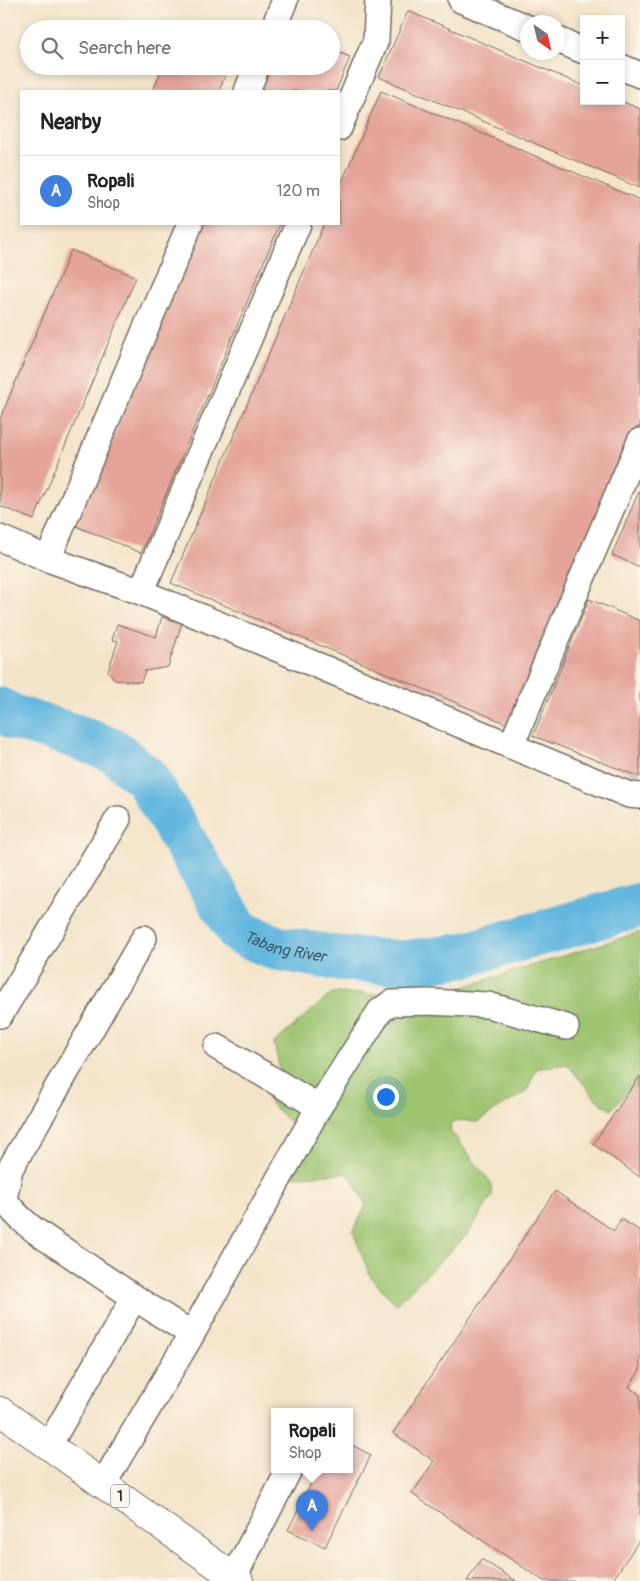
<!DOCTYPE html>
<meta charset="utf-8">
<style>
body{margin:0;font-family:Pangolin,sans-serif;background:#f2f2f2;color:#222}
.controls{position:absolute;right:15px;top:15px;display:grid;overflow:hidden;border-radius:0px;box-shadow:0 2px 8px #0003}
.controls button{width:45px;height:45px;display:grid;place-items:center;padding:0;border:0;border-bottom:1px solid #e0e0e0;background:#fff;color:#222;font:25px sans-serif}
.compass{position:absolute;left:520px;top:15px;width:45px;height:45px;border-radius:50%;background:#fff;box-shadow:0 2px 8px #0003;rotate:146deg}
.you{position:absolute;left:385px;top:1096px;width:18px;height:18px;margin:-12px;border:4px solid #fff;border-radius:50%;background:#1a73e8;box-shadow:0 0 0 8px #1a73e833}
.badge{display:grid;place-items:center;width:32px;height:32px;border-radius:50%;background:#7c3aed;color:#fff;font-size:16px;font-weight:700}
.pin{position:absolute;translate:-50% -41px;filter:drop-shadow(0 1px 2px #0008)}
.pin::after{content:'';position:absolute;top:26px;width:18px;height:15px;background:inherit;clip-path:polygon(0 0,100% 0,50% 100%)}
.popup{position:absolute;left:271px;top:1408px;width:82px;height:65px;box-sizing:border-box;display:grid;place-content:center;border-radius:0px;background:#fff;filter:drop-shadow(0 1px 4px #0005);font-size:16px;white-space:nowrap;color:#767676}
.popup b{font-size:19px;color:#222}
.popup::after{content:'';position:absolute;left:50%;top:100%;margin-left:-10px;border:10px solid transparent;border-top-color:#fff}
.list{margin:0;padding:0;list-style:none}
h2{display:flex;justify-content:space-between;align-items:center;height:65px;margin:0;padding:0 20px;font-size:21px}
h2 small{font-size:16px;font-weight:400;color:#767676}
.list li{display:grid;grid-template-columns:32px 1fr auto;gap:15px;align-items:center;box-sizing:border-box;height:70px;padding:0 20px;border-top:1px solid #e0e0e0}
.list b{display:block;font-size:19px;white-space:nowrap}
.list p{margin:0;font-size:16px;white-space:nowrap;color:#767676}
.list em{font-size:16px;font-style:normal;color:#767676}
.icon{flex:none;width:28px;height:28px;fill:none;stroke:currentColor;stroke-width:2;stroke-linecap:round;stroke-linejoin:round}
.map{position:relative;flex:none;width:640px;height:1581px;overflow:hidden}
.search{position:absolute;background:#fff;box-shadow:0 2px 8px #0003;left:20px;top:20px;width:320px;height:55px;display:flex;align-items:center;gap:12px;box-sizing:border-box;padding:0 18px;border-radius:28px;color:#767676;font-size:19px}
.panel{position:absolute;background:#fff;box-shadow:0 2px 8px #0003;left:20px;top:90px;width:320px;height:135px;border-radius:0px}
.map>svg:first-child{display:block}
.green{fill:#9dc46f;stroke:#64784d}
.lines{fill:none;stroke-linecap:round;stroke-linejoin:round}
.river{stroke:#63b7df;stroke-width:45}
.building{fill:#e5a49a}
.minor-casing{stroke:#716c62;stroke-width:28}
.highway-casing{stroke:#716c62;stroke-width:30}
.minor{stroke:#fff;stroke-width:25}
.highway{stroke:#fff;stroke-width:28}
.labels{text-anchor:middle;stroke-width:4.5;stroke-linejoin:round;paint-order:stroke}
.shield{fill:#fbf7ec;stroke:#696865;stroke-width:1}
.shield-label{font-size:14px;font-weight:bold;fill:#2b2b2b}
.water-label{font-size:16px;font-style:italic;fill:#3f5c6a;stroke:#fbf7ec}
</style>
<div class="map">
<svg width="640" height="1581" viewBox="0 0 640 1581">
<rect width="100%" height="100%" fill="#fbf7ec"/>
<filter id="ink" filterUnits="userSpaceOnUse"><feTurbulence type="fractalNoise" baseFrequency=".02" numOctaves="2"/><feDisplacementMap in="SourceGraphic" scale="10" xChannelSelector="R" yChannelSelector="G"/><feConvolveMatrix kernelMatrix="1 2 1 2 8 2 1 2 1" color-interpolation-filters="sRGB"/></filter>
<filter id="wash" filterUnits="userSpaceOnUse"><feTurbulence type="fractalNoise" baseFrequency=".0096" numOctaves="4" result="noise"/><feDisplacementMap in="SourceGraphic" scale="20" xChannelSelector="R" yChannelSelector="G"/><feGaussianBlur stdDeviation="1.12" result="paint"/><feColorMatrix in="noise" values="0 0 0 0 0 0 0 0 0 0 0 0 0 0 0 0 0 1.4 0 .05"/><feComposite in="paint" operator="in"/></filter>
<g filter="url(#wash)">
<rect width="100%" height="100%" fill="#f4e4c9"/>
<path class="green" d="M640,932V1076L637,1081L611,1110L597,1100L567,1064L536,1069L527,1091L477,1122L460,1120L451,1122L450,1130L491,1183L492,1196L468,1234L396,1304L371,1278L353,1232L366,1205L349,1173L281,1177L304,1136L266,1099L282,1080L274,1043L332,993L394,995L441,994Z"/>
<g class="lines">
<path class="river" id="s1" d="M0,710L16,718L75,736L114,751L146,778L239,932L276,948L336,958L404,963L464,955L640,905"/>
</g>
<g id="blocks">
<path class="building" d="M408,11L584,86V101H621L640,109V188L379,77Z
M331,49L350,57L336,91H259L270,66H331Z
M163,66H229L219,91H153Z
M381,91L640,200V426L512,726L171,583L324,224H339V189Z
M203,224H280L141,553L76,526Z
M71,250L136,277L34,520L0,506V419Z
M640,489V567L612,555Z
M589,599L640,621V777L533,736Z
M162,617L182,623L168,667L145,671L141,682L115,680L108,671L118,641L112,640L117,624L156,637Z
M640,1076V1177L593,1144Z
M555,1191L614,1231L621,1219L640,1231V1370L629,1387L640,1395V1539L612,1581H544L412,1494L434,1461L393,1433Z
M350,1444L371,1455L325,1547L288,1530L318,1470H350Z
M481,1559L516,1581H467Z"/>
</g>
</g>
<g filter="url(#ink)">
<use href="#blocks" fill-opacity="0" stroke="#716c62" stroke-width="1"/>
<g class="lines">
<defs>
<path id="minor" d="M461,0L528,28
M273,29L285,0
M558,40L584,51
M621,67L640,75
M247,91L257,66
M339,128L376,40L378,0
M0,538L48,559L141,592L629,795L640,796
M48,559L190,224
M141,592L298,224
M511,746L640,441
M144,938L10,1169L4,1199C21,1225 51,1241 77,1259C115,1285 153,1310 192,1334
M0,1015L118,819
M217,1047L319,1107
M49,1445L134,1298
M103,1484L192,1334L319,1107L380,1011L391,1003L429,1002L488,1005L566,1027
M234,1577L289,1470"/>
<path id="highway" d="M0,1411L239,1581"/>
</defs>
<use href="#minor" class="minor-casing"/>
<use href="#highway" class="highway-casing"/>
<use href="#minor" class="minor"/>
<use href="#highway" class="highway"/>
</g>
</g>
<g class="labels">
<rect class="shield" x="111" y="1484.5" width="18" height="23" rx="4"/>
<g class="shield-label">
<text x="120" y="1501">1</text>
</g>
<g class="water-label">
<text dy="6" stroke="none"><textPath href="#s1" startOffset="392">Tabang River</textPath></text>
</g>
</g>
</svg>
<div class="controls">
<button>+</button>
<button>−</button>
</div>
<svg class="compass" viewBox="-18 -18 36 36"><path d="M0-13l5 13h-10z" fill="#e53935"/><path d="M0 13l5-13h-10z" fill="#767676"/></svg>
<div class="you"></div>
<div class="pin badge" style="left:312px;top:1531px;background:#3f7fe0">A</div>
<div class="popup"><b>Ropali</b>Shop</div>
<div class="search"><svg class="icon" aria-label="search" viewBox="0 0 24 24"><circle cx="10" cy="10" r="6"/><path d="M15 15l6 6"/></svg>Search here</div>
<section class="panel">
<h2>Nearby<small></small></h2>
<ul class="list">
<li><span class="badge" style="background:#3f7fe0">A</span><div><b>Ropali</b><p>Shop</p></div><em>120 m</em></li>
</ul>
</section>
</div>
